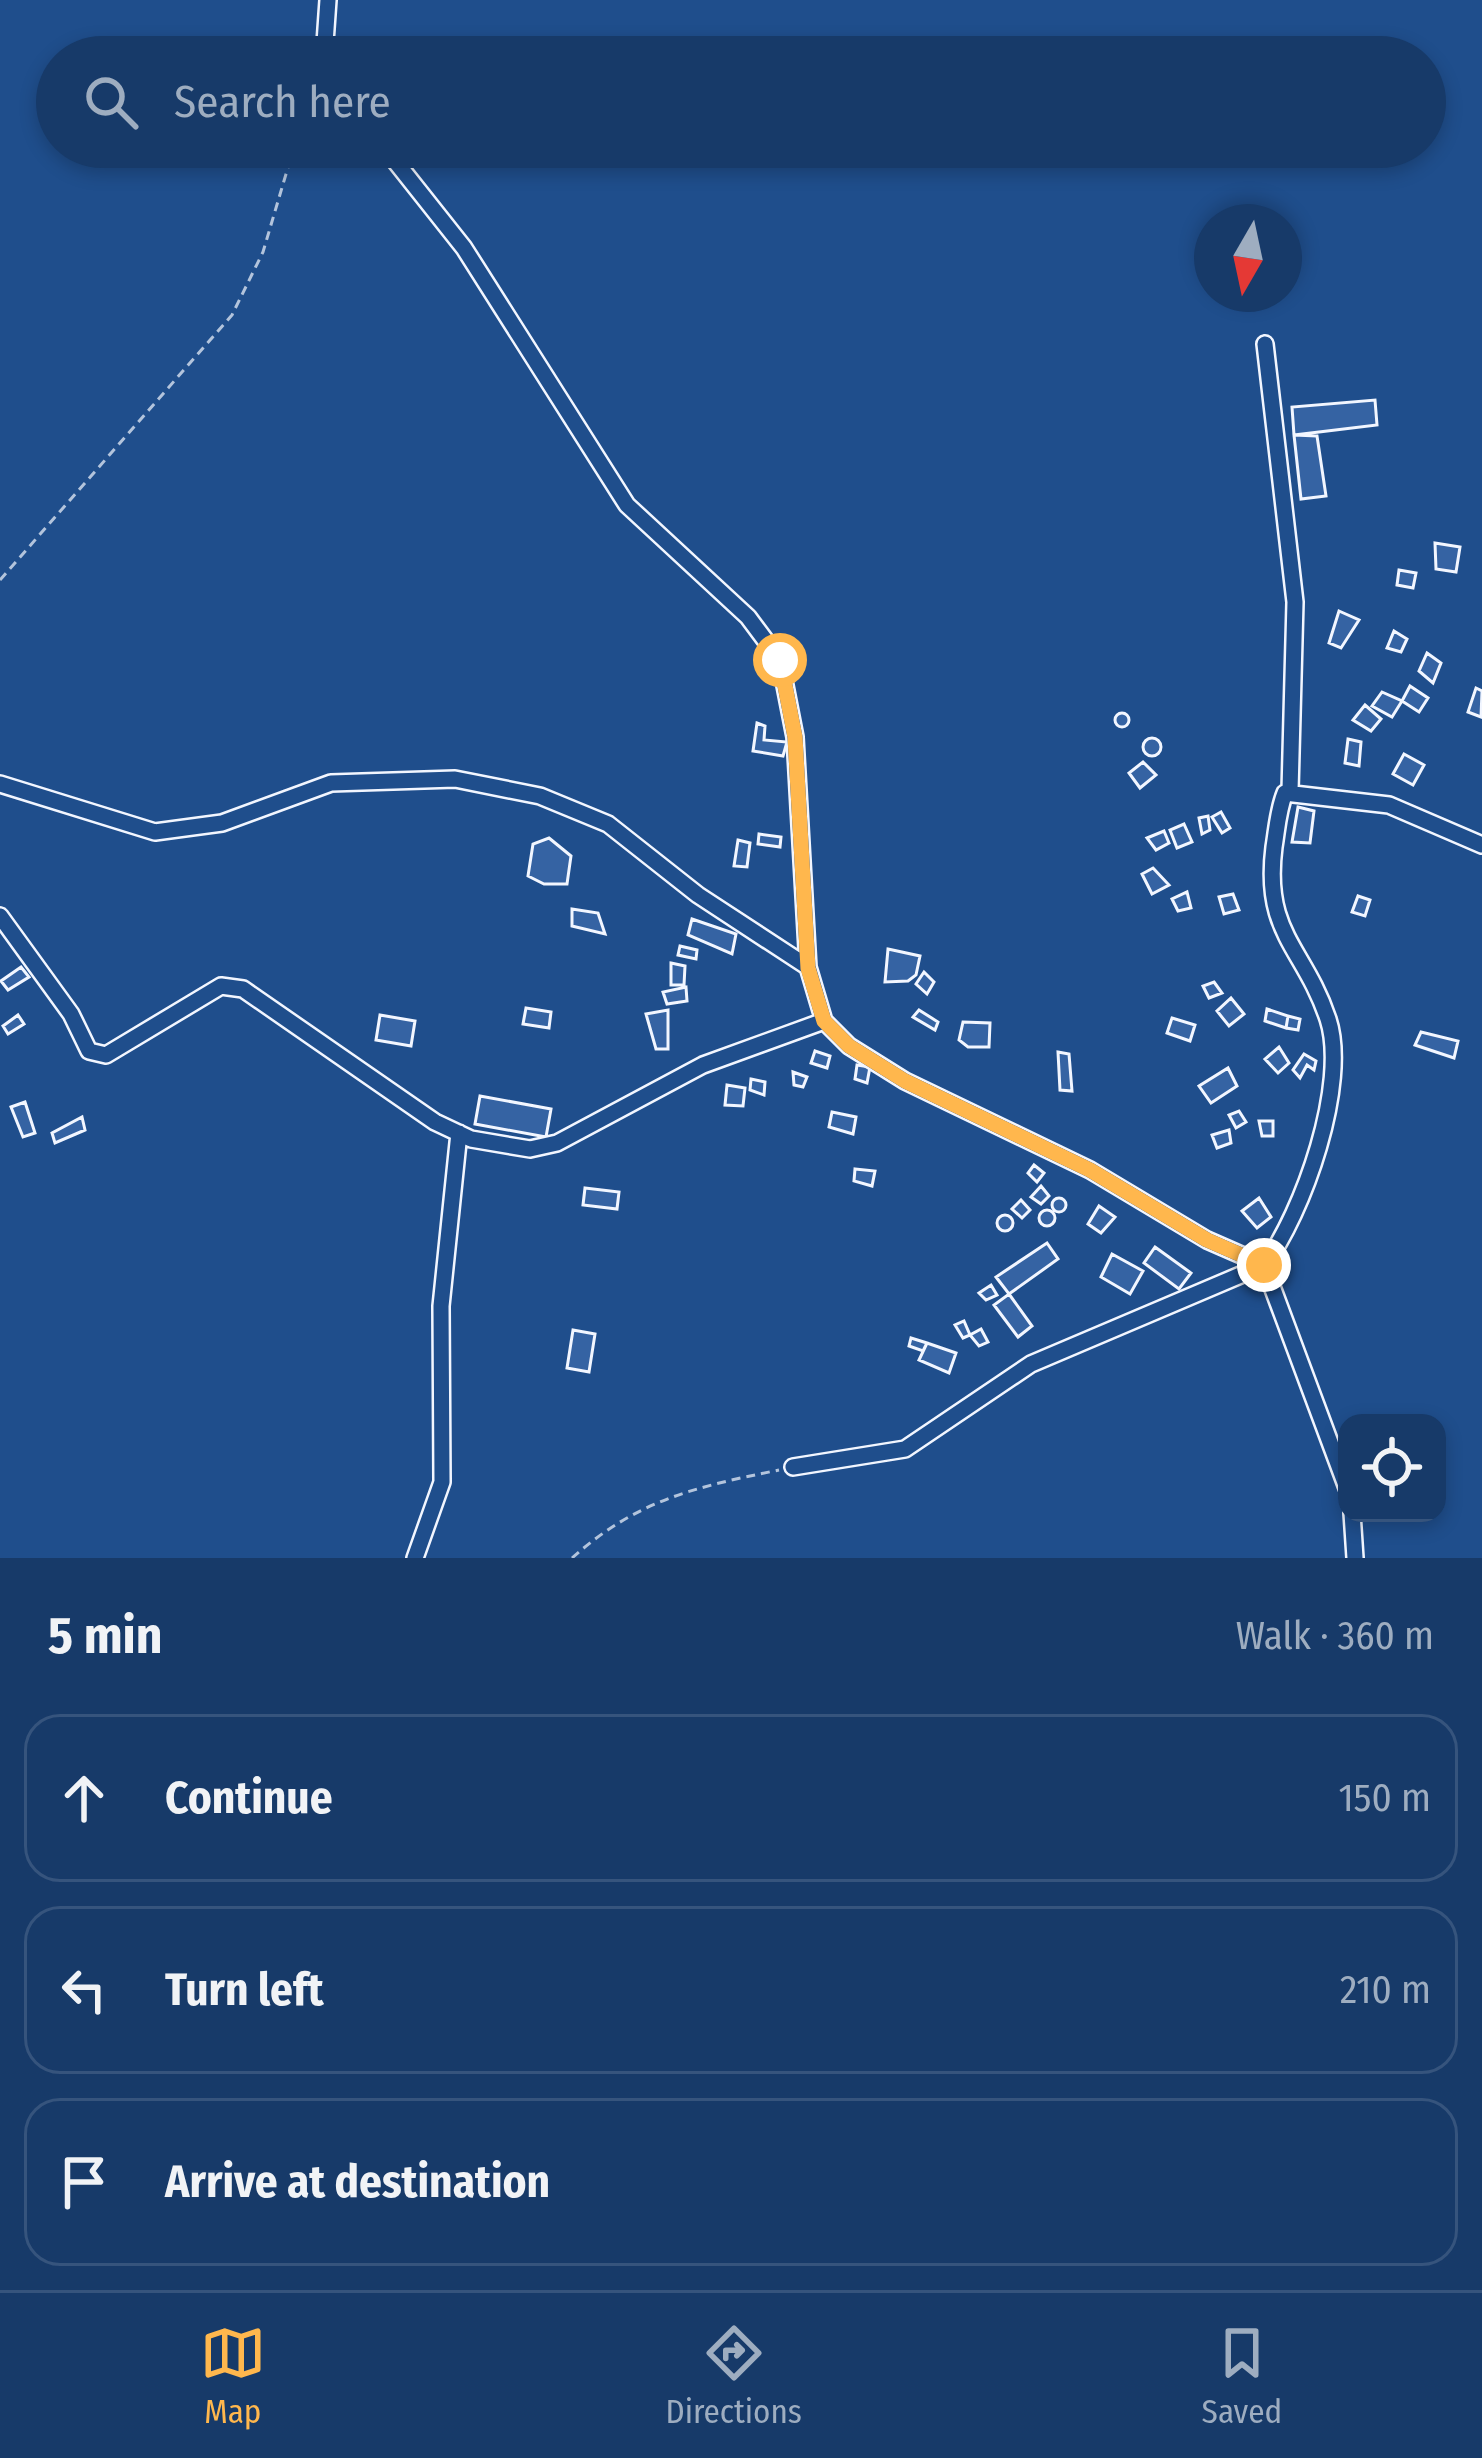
<!DOCTYPE html>
<meta charset="utf-8">
<style>
body{margin:0;font-family:"Fira Sans Condensed",sans-serif;background:#244571;color:#f1f3f6}
.controls{position:absolute;right:36px;bottom:36px;display:grid;overflow:hidden;border-radius:24px;box-shadow:0 6px 18px #0003}
.controls button{width:108px;height:108px;display:grid;place-items:center;padding:0;border:0;border-bottom:3px solid #36547d;background:#173a69;color:#f1f3f6;font:60px sans-serif}
.compass{position:absolute;left:1194px;top:204px;width:108px;height:108px;border-radius:50%;background:#173a69;box-shadow:0 6px 18px #0003;rotate:189deg}
.stop{position:absolute;width:36px;height:36px;margin:-27px;border:9px solid #ffb74d;border-radius:50%;background:#fff}
.stop.end{background:#ffb74d;border-color:#fff;box-shadow:0 3px 12px #0008}
.list{margin:0;padding:0;list-style:none}
h2{display:flex;justify-content:space-between;align-items:center;height:156px;margin:0;padding:0 48px;font-size:51px}
h2 small{font-size:39px;font-weight:400;color:#9eadc0}
.list li{display:grid;grid-template-columns:78px 1fr auto;gap:36px;align-items:center;box-sizing:border-box;height:168px;margin:0 24px 24px;padding:0 24px;border:3px solid #36547d;border-radius:36px}
.list b{display:block;font-size:45px;white-space:nowrap}
.list em{font-size:39px;font-style:normal;color:#9eadc0}
.icon{flex:none;width:66px;height:66px;fill:none;stroke:currentColor;stroke-width:2;stroke-linecap:round;stroke-linejoin:round}
.map{position:relative;flex:none;width:1482px;height:1558px;overflow:hidden}
.search{position:absolute;background:#173a69;box-shadow:0 6px 18px #0003;left:36px;right:36px;top:36px;height:132px;display:flex;align-items:center;gap:30px;box-sizing:border-box;padding:0 42px;border-radius:66px;color:#9eadc0;font-size:45px}
.sheet{height:732px;background:#173a69}
nav{display:flex;justify-content:space-around;align-items:center;box-sizing:border-box;height:168px;border-top:3px solid #36547d;background:#173a69;font-size:33px;color:#9eadc0}
nav a{display:grid;justify-items:center;gap:6px}
nav .on{color:#ffb74d}
.map>svg:first-child{display:block}
.building{fill:#3563a3;stroke:#f2f6ff;stroke-width:3}
.lines{fill:none;stroke-linecap:round;stroke-linejoin:round}
.street-casing{stroke:#f2f6ff;stroke-width:20}
.path{stroke:#b3c4dc;stroke-width:3;stroke-dasharray:9 6;stroke-linecap:butt}
.street{stroke:#1f4e8c;stroke-width:15}
.route{stroke:#ffb74d;stroke-width:15}
</style>
<div class="map">
<svg width="1482" height="1558" viewBox="0 0 1482 1558">
<rect width="100%" height="100%" fill="#1f4e8c"/>
<path class="building" d="M1375,400L1377,425L1294,435L1292,407Z
M1294,435L1317,436L1326,496L1301,499Z
M1435,543L1460,547L1456,572L1436,569Z
M1399,570L1416,573L1413,588L1397,585Z
M1339,611L1359,620L1341,648L1329,643Z
M1394,631L1407,639L1401,652L1387,648Z
M1427,653L1441,663L1433,683L1419,671Z
M1410,686L1428,698L1419,712L1402,701Z
M1476,688L1482,691L1481,717L1468,712Z
M1382,692L1402,701L1392,717L1372,706Z
M1365,705L1381,719L1371,731L1353,720Z
M1115 720a7 7 0 1 1 14 0a7 7 0 1 1-14 0Z
M757,723L765,726L764,740L787,742L783,756L753,751Z
M1143 747a9 9 0 1 1 18 0a9 9 0 1 1-18 0Z
M1348,739L1361,742L1359,766L1345,763Z
M1404,754L1424,765L1413,785L1393,774Z
M1143,762L1156,775L1140,788L1129,773Z
M1298,807L1314,811L1310,843L1292,842Z
M1221,812L1230,828L1222,833L1212,817Z
M1208,816L1210,830L1202,834L1199,818Z
M1184,824L1192,842L1177,848L1170,830Z
M1164,831L1169,843L1156,850L1147,838Z
M759,834L781,837L780,847L758,844Z
M549,838L571,856L567,884H544L528,876L533,844Z
M738,840L750,843L747,867L734,866Z
M1153,868L1169,885L1152,894L1142,874Z
M1187,892L1191,908L1178,911L1172,899Z
M1233,894L1239,910L1224,914L1219,897Z
M1358,896L1370,900L1365,916L1352,912Z
M572,909L598,913L605,934L572,926Z
M692,919L736,934L732,954L688,935Z
M680,946L697,950L696,959L678,955Z
M888,949L920,956L916,975L908,981L885,982Z
M671,963L685,966L684,985H671Z
M21,967L29,977L8,990L1,981Z
M924,972L934,982L927,994L916,984Z
M1214,982L1222,993L1209,998L1203,986Z
M686,987L687,1001L667,1004L663,992Z
M1231,998L1244,1014L1229,1026L1217,1011Z
M526,1008L551,1012L549,1028L523,1024Z
M1267,1009L1288,1016L1286,1028L1265,1021Z
M668,1010V1049H656L646,1014Z
M919,1010L938,1022L935,1030L913,1017Z
M18,1015L24,1024L8,1034L3,1026Z
M380,1015L415,1021L411,1046L376,1040Z
M1288,1016L1300,1019L1298,1030L1286,1028Z
M1172,1018L1195,1025L1190,1041L1167,1033Z
M963,1022L990,1023L989,1047H968L959,1040Z
M1421,1032L1458,1041L1454,1058L1415,1045Z
M1279,1047L1289,1063L1278,1073L1265,1059Z
M815,1051L830,1056L827,1068L811,1063Z
M1058,1052L1069,1054L1072,1091L1060,1090Z
M1304,1054L1316,1061L1314,1070L1307,1065L1300,1078L1293,1070Z
M857,1065L870,1067L867,1083L855,1079Z
M1228,1068L1237,1086L1211,1103L1199,1086Z
M793,1072L807,1077L803,1087L794,1085Z
M751,1079L765,1082L764,1095L750,1090Z
M727,1085L745,1088L743,1106L725,1105Z
M480,1096L551,1109L546,1137L475,1124Z
M25,1102L35,1133L23,1137L11,1107Z
M1239,1111L1246,1122L1236,1128L1229,1115Z
M832,1112L856,1117L853,1134L829,1127Z
M82,1117L85,1130L55,1143L52,1133Z
M1259,1121H1273V1136H1262Z
M1229,1130L1231,1143L1217,1148L1212,1135Z
M1034,1165L1044,1173L1037,1182L1028,1173Z
M855,1169L875,1171L872,1186L854,1181Z
M1041,1186L1049,1196L1041,1204L1031,1197Z
M585,1188L619,1192L617,1209L583,1205Z
M1259,1198L1271,1217L1257,1228L1242,1211Z
M1052 1205a7 7 0 1 1 14 0a7 7 0 1 1-14 0Z
M1021,1200L1030,1210L1022,1218L1012,1209Z
M1099,1206L1115,1217L1101,1233L1088,1224Z
M1039 1218a8 8 0 1 1 16 0a8 8 0 1 1-16 0Z
M997 1223a8 8 0 1 1 16 0a8 8 0 1 1-16 0Z
M1047,1243L1058,1259L1009,1294L996,1277Z
M1155,1247L1191,1273L1179,1289L1144,1263Z
M1112,1254L1143,1271L1130,1294L1101,1277Z
M991,1285L997,1295L986,1300L979,1293Z
M1009,1294L1032,1326L1018,1337L994,1305Z
M964,1321L970,1335L963,1338L955,1325Z
M981,1329L988,1342L979,1346L970,1335Z
M573,1330L595,1334L589,1372L567,1368Z
M911,1338L927,1343L923,1351L909,1346Z
M927,1343L956,1353L949,1373L919,1360Z"/>
<g class="lines">
<defs>
<path id="street" d="M324,57L328,0
M384,147L464,248L627,505L748,617L780,660L795,737L808,967L824,1021L849,1046L905,1081L1090,1170L1207,1240L1264,1265L1347,1488
M1265,344L1295,602L1290,791
M0,784L155,832L222,823L331,783L455,779L540,796L608,824L698,895L808,967
M0,916L71,1014L89,1051L106,1055L221,986L243,989L435,1122L471,1139L530,1149L557,1143L703,1065L824,1021
M793,1467L905,1449L1031,1364L1264,1265C1303,1214 1349,1083 1328,1019C1304,947 1263,934 1274,847C1277,829 1278,810 1285,793L1389,805L1482,845
M1352,1513L1355,1558
M415,1558L442,1482L441,1306L459,1133"/>
</defs>
<use href="#street" class="street-casing"/>
<path class="path" d="M0,580L232,315L263,252L294,147
M572,1558C637,1500 695,1487 779,1470"/>
<use href="#street" class="street"/>
</g>
<g class="lines">
<path class="route" d="M780,660L795,737L808,968L824,1021L849,1046L905,1081L1090,1170L1207,1240L1264,1265"/>
</g>
</svg>
<div class="controls">
<button><svg class="icon" aria-label="locate" viewBox="0 0 24 24"><circle cx="12" cy="12" r="6"/><path d="M12 2v4M12 18v4M2 12h4M18 12h4"/></svg></button>
</div>
<svg class="compass" viewBox="-18 -18 36 36"><path d="M0-13l5 13h-10z" fill="#e53935"/><path d="M0 13l5-13h-10z" fill="#9eadc0"/></svg>
<div class="stop" style="left:780px;top:660px"></div>
<div class="stop end" style="left:1264px;top:1265px"></div>
<div class="search"><svg class="icon" aria-label="search" viewBox="0 0 24 24"><circle cx="10" cy="10" r="6"/><path d="M15 15l6 6"/></svg>Search here</div>
</div>
<section class="sheet">
<h2>5 min<small>Walk · 360 m</small></h2>
<ul class="list">
<li><svg class="icon" aria-label="ahead" viewBox="0 0 24 24"><path d="M12 20V5M6 11l6-6 6 6"/></svg><div><b>Continue</b></div><em>150 m</em></li>
<li><svg class="icon" aria-label="left" viewBox="0 0 24 24"><path d="M17 20v-9H6M10 6l-5 5 5 5"/></svg><div><b>Turn left</b></div><em>210 m</em></li>
<li><svg class="icon" aria-label="arrive" viewBox="0 0 24 24"><path d="M6 21V4h12l-3 4 3 4H6"/></svg><div><b>Arrive at destination</b></div></li>
</ul>
</section>
<nav>
<a class="on"><svg class="icon" aria-label="map" viewBox="0 0 24 24"><path d="M3 6l6-2 6 2 6-2v14l-6 2-6-2-6 2zM9 4v14M15 6v14"/></svg>Map</a>
<a><svg class="icon" aria-label="directions" viewBox="0 0 24 24"><path d="M12 3l9 9-9 9-9-9zM9 14v-3h6M13 9l2 2-2 2"/></svg>Directions</a>
<a><svg class="icon" aria-label="saved" viewBox="0 0 24 24"><path d="M7 4h10v16l-5-4-5 4z"/></svg>Saved</a>
</nav>
